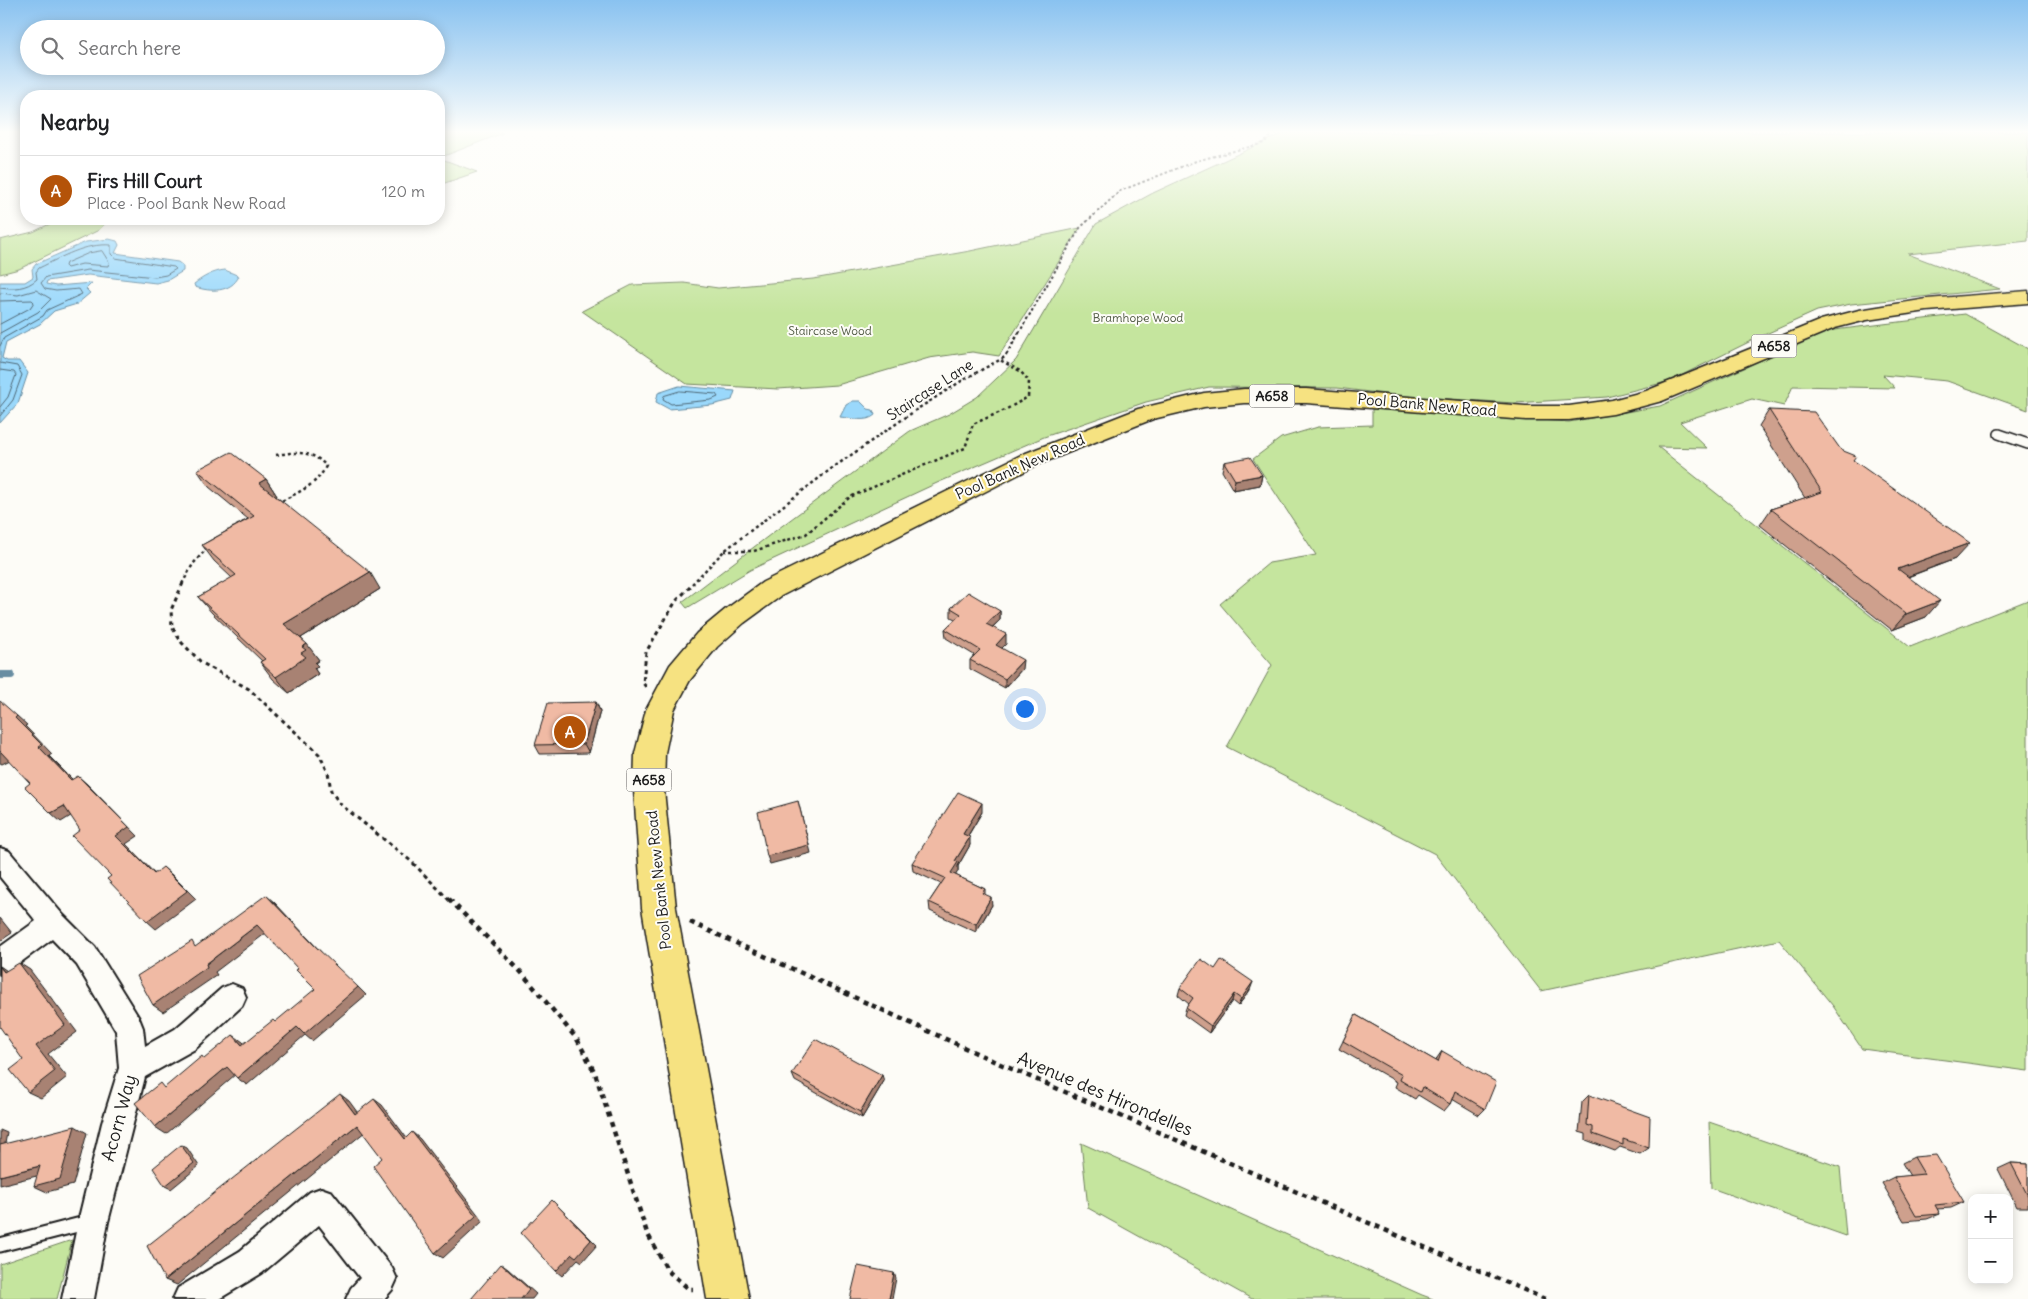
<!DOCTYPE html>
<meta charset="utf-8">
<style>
body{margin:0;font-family:Delius,sans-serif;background:#f2f2f2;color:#202124}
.controls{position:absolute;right:15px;bottom:15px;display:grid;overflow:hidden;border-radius:10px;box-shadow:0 2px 12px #0003}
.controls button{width:45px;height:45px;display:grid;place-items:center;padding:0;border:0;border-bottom:1px solid #e0e0e0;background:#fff;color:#202124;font:25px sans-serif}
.you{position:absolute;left:1024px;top:708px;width:18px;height:18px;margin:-12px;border:4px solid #fff;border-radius:50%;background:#1a73e8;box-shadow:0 0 0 8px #1a73e833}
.badge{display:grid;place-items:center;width:32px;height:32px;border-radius:50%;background:#b45309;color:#fff;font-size:16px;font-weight:700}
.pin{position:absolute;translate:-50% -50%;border:2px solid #fff;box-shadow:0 1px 5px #0006}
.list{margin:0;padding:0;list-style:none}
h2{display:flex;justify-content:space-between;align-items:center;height:65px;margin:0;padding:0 20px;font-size:21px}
h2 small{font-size:16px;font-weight:400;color:#757577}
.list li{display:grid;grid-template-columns:32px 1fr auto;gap:15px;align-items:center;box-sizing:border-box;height:70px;padding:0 20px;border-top:1px solid #e0e0e0}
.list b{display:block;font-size:19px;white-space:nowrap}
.list p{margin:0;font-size:16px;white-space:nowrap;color:#757577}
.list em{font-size:16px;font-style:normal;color:#757577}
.icon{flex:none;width:28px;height:28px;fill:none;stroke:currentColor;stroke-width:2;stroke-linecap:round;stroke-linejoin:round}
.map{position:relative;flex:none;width:2028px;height:1299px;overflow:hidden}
.search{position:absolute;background:#fff;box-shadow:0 2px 12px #0003;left:20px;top:20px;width:425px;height:55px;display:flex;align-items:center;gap:12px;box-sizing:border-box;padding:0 18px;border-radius:28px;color:#757577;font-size:19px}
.panel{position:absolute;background:#fff;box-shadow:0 2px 12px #0003;left:20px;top:90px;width:425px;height:135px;border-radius:20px}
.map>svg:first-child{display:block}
.green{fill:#c5e59e;stroke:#70805d}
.water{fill:#9ad8fb;stroke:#688da2}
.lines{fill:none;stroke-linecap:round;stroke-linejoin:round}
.shore{stroke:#4e6775;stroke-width:1}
.stream{stroke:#688da2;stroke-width:8}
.lane-far1-casing{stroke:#1c1c1c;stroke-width:12}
.lane-casing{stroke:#1c1c1c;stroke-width:17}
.street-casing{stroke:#1c1c1c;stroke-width:4}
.highway-casing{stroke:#1c1c1c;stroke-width:3}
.path-far3{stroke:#1c1c1c;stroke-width:2;stroke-dasharray:2.5 2.5;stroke-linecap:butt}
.path-far2{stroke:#1c1c1c;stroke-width:2.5;stroke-dasharray:3 3;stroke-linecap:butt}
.path-far1{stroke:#1c1c1c;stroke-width:3;stroke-dasharray:4 4;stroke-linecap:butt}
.path{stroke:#1c1c1c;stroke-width:4.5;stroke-dasharray:5 5;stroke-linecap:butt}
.lane-far1{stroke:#fdfcf7;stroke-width:9}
.lane{stroke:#fdfcf7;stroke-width:13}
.street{fill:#fdfcf7;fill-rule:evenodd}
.highway{fill:#f6e281;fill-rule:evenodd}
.wall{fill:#cea08d;stroke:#1c1c1c}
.shaded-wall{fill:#a88273;stroke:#1c1c1c}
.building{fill:#f0baa4;stroke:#1c1c1c}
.labels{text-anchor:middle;stroke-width:4;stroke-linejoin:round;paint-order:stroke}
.far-park-label{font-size:12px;fill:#4f5843;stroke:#fdfcf7}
.shield{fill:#fdfcf7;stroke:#605f5e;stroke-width:1}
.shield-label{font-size:14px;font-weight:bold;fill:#1c1c1c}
.street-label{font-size:15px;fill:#1c1c1c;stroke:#fdfcf7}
.near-street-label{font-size:18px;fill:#1c1c1c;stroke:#fdfcf7}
</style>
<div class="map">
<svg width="2028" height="1299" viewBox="0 0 2028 1299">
<rect width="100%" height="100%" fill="#fdfcf7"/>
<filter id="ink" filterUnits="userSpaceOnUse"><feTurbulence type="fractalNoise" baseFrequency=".02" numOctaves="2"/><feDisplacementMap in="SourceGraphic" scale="10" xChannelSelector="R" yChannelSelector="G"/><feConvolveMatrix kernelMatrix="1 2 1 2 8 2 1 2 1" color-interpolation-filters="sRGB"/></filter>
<g filter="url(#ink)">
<path class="green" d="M1286,132H2028V241L1908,254L2000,289L1851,304L1817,311L1755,339L1670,381L1607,397L1515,403L1402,396L1337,388L1209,387L1146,402L1044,437L937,483L750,570L687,608L682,602L775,531L910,431L949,414L977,397L1016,360L1096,224L1153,193Z
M439,133L502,132L503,133L439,158L477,172L439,185Z
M60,219H109L99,230L19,269L0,274V240L33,232Z
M1080,228L999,356L972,352L929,358L837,385L778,389L687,384L582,311L632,285L684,283L718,288L813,279L970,251Z
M1965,314L2028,349V410L1947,381L1883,375L1895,388L1793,386L1784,406L1752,399L1680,422L1707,448L1658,447L1910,647L2028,600V1071L1862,1049L1833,1006L1779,940L1541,991L1435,854L1227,747L1272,665L1220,604L1269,563L1316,555L1253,459L1281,438L1318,427L1372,425V409L1569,422L1660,406L1826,331Z
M1709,1122L1840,1167L1846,1236L1711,1188Z
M1081,1143L1422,1295L1433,1299H1252L1088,1208Z
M72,1240L57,1299H0V1264Z"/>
<path class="water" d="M109,239L117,241L119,245L115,253L178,262L183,266V271L168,280L156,283L88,275L47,281L46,284L56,286L92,283L86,289L90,293L77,304L54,311L40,324L6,342L2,358L7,361H19L28,373L18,403L0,423V282H25L33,277L32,269L36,264L86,242Z
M225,270L239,276C231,293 210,292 195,287L194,284C203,277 214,271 225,270Z
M679,386L735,391L732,400L712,405L669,409L656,402L658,393Z
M853,401H860L868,409L873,410L875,415C866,423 852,418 840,417L846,405Z"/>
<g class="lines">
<path class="shore" d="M102,251L109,262L108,266L82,264L67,268L65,266L66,263L89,253Z
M0,287C14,289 26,289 37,279L36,272L39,268C62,257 85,243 111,245V254L115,258L174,267L176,269L166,275L155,277L88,270L46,277L41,283L45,289L56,291L79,289L82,294L47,310L43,316L4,338L0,346
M0,293L18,295L36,290L51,299L38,312L0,333
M0,301L32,300L34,302L30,308L0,324
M0,363L17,366L22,375L13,400L0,416
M0,370L14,372L16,375L8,397L0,407
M680,391L716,394L718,397L711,400L671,404L663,399L664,396Z"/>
<path class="stream" d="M0,675H11"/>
<defs>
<path id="lane-far1" d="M1999,434L2028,444"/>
<path id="lane" d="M0,1245L89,1222"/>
<path id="street" d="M0,848L9,851L63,915L95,947L139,1018L143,1028L145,1046L175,1029L222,988L232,984L242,988L246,997L242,1006L195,1049L145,1077L108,1222L94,1299H62L78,1222L102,1123L119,1068L116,1031L77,965L52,939L9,971L0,974V947L36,921L0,877Z
M321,1188L332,1192L392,1268L397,1279L392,1290L384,1299H346L351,1288L360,1278L319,1225L262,1273L219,1299H173L178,1288L240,1251L310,1192Z"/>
<path id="highway" d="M2028,291V303L1927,311L1867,320L1835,328L1662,401L1613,414L1569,420H1526L1306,403H1244L1204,407L1153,419L1037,465L781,596L744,623L717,647L690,680L674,710L665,753L664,790L676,908L749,1299H707L642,908L634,790L635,753L646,710L670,665L697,633L726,609L763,582L1021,455L1138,409L1204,393L1244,389H1306L1526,406H1569L1612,400L1646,391L1821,320L1859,310L1927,299Z"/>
</defs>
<use href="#lane-far1" class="lane-far1-casing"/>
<use href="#lane" class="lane-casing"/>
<use href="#street" class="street-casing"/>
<use href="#highway" class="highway-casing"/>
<path class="path-far3" d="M1019,333L1080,228L1120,191L1196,161L1264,143L1275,132"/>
<path class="path-far2" d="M276,455C294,452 313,450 326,466C317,486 296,493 278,503
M226,532L251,518
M724,551H754L806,534L850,497L965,448L973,424L1005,410L1028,397L1029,381L1020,371L1000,360
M182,584L193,564L208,547
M692,584L724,551L831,469L919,408L963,380L1005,357L1020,331"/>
<path class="path-far1" d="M183,583L171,610L172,627L182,643L202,663L249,689L319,754L328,772L331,791L340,804L412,862L450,901
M646,687L643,683L646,652L676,601L694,583"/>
<path class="path" d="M449,899L521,972L577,1039L595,1073L647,1233L668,1271L689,1289H693
M690,922L998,1063L1545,1299"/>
<use href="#lane-far1" class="lane-far1"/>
<use href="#lane" class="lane"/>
<use href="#street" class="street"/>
<use href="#highway" class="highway"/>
</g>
<path class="wall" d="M1769,410L1841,450L1853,460L1955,559L1908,577L1926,617L1892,630L1760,525L1771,509L1805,498L1759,426Z
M1224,462L1262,475L1260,485L1233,490L1222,471Z
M197,470L266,479L277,496H276L380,589L301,638L319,660L315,663L318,666L314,668L318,674L289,693L273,679L260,662L262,661L212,613L198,597L232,578L214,561L202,545L248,519L209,487Z
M951,608L1000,611V620L993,627L1006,644L1002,648L1022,669L1005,688L970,669V660L974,655L946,638L945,629L955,619L951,617Z
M596,702L600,711L589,753L540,754L535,745Z
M982,812L968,836L970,845L958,866V871L955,875L985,889V894L992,905L976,932L930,911L929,902L941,884L913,871L912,863Z
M1215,969L1250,990L1238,1006L1232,1001L1209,1033L1184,1015L1186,1008L1189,1004L1178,995L1180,988Z
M1356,1015L1436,1061L1437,1058L1442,1051L1485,1109L1479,1115L1452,1099L1450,1104L1444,1111L1418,1095L1415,1099L1395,1087L1397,1082L1339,1049Z
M792,1074L884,1081L862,1118L795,1081Z
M1589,1095L1649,1148L1640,1154L1620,1147L1615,1151L1586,1140V1134L1579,1132L1582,1102Z
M1914,1157L1964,1202L1951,1208L1937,1209L1940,1214L1927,1219L1904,1221L1882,1183L1894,1177L1910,1176L1902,1163Z
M2011,1163L2028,1164V1207H2017L1998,1169Z"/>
<path class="shaded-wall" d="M1262,475L1260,485L1233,490L1235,480Z
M266,479L277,496L270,499L259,483Z
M1970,543L1955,559L1885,585L1898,569Z
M370,572L380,589L296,641L284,624Z
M1940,601L1926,617L1892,630L1906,614Z
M1000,611V620L986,633V624Z
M1006,634V644L996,654V645Z
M307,644L319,660L315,663L318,666L314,668L318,674L289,693L276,677L301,653L302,647Z
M1023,660L1022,669L1005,688V679Z
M596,702L600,711L589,753L584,744Z
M17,716L27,725L25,726L52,754L49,756L81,788L71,780L39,747L15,718Z
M0,751L10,760L2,764L0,763Z
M78,776L87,784L138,836L126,844L163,882L154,874L116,836Z
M798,801L811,853L770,864L767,856Z
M982,803V812L964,842L963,834Z
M64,806L74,814L61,822L51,813Z
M970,837V845L958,866V871L952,882L951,873L955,861Z
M163,867L172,875L196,899L156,929L147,921Z
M266,895L275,903L322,953L314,945Z
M991,897L992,905L976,932V924Z
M0,918L12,933L0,941Z
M257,925L266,933L215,972L217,975L163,1012L153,1005Z
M19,963L30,970L77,1032L48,1054L67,1077L41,1098L28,1092L36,1046Z
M0,966L10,973L4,972Z
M1253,982L1250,990L1238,1006L1241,999Z
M358,987L366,995L312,1041L305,1035L247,1085L237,1078L297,1027Z
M1234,994L1232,1001L1209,1033L1211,1026Z
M233,1035L243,1042L252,1052L242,1045Z
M227,1067L236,1074L166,1134L155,1127Z
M882,1075L884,1081L862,1118L860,1112Z
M340,1094L349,1101L363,1120L355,1114Z
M374,1099L382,1105L412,1145L405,1139Z
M357,1125L366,1131L177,1285L165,1280Z
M75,1126L87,1133L73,1185L47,1192L34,1186Z
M0,1130L7,1133L3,1154L0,1152Z
M412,1132L420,1139L483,1221L443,1258L435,1253Z
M181,1145L187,1148L199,1166L171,1189L165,1186Z
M40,1166L53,1172L0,1185V1176Z
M552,1200L597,1245L582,1262L578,1259L562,1276L556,1271Z
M501,1264L508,1269L536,1294L532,1299H521Z
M894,1273L896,1278L892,1299H889Z"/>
<path class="building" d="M1769,410L1814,412L1841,450L1856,456L1853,460L1970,543L1898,569L1940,601L1906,614L1771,509L1822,492Z
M231,452L266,479L259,483L370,572L284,624L307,644L302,647L306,650L301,653L306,657L276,677L260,662L265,659L198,597L236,575L202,545L254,516L197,470Z
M1250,457L1262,475L1235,480L1224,462Z
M968,592L1000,611L986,624L1006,634L996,645L1023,660L1005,679L970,660L980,650L945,629L961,614L951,608Z
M0,701L17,716L15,718L42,745L39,747L71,780L78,776L129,827L116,836L154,874L163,867L187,891L147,921L107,879L111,876L72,836L80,830L64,806L51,813L25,787L30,783L0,751Z
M596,702L584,744L535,745L548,703Z
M958,792L982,803L963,834L970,837L955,861L958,862L951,873L985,889L982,893L991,897L976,924L929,902L945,878L912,863Z
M798,801L809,845L767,856L758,812Z
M266,895L314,945L358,987L304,1034L297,1027L237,1078L227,1067L155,1127L135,1103L160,1083L164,1088L202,1056L204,1059L233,1035L242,1045L273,1020L275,1022L315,989L296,970L298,969L257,925L206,964L207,967L153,1005L137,976L192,941L195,947Z
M1201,959L1215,969L1221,960L1253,982L1241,999L1234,994L1211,1026L1186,1008L1193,998L1180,988Z
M19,963L65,1025L36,1046L55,1071L28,1092L10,1070L23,1060L0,1027V967L4,972Z
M1356,1015L1438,1062L1442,1051L1496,1082L1485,1109L1455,1091L1450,1104L1422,1087L1420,1092L1400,1080L1402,1075L1343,1041Z
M815,1039L882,1075L860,1112L792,1074Z
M340,1094L355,1114L374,1099L405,1139L412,1132L476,1216L435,1253L373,1166L382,1158L357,1125L165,1280L147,1246Z
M1589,1095L1650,1117L1649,1148L1623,1139V1145L1593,1134V1127L1587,1125Z
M75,1126L60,1179L34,1186L40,1166L0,1176V1145Z
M181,1145L194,1163L165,1186L153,1168Z
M1936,1155L1964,1202L1935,1205L1940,1214L1916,1216L1894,1177L1924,1174L1914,1157Z
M2011,1163L2028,1164V1196Z
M552,1200L591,1240L576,1257L572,1254L556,1271L521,1233Z
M501,1264L529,1289L521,1299H471Z
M858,1266L894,1273L889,1299H850Z"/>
</g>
<linearGradient id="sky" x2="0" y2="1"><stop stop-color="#89c2f0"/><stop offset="0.42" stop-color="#fefefb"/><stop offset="1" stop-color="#fefefb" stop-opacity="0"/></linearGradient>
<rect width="2028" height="314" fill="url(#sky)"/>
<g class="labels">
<g class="far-park-label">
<text x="1138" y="322">Bramhope Wood</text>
<text x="830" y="335">Staircase Wood</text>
</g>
<g class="shield">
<rect x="1751.5" y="334.5" width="45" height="23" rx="4"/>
<rect x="1249.5" y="384.5" width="45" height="23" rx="4"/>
<rect x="626.5" y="768.5" width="45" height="23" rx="4"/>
</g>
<g class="shield-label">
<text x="1774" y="351">A658</text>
<text x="1272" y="401">A658</text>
<text x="649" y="785">A658</text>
</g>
<g class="street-label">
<text transform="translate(930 390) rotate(-33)" y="5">Staircase Lane</text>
<text transform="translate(1427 405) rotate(5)" y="5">Pool Bank New Road</text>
<text transform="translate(1020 467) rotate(-24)" y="5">Pool Bank New Road</text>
<text transform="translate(659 880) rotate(-96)" y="5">Pool Bank New Road</text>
</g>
<g class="near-street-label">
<text transform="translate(1105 1094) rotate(23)" y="6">Avenue des Hirondelles</text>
<text transform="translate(119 1118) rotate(-75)" y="6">Acorn Way</text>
</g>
</g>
</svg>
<div class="controls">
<button>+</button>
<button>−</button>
</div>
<div class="you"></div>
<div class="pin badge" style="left:570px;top:732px">A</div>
<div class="search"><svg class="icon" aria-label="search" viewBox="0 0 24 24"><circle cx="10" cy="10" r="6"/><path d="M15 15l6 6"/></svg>Search here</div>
<section class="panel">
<h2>Nearby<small></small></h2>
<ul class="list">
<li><span class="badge">A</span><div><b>Firs Hill Court</b><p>Place · Pool Bank New Road</p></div><em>120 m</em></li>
</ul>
</section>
</div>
